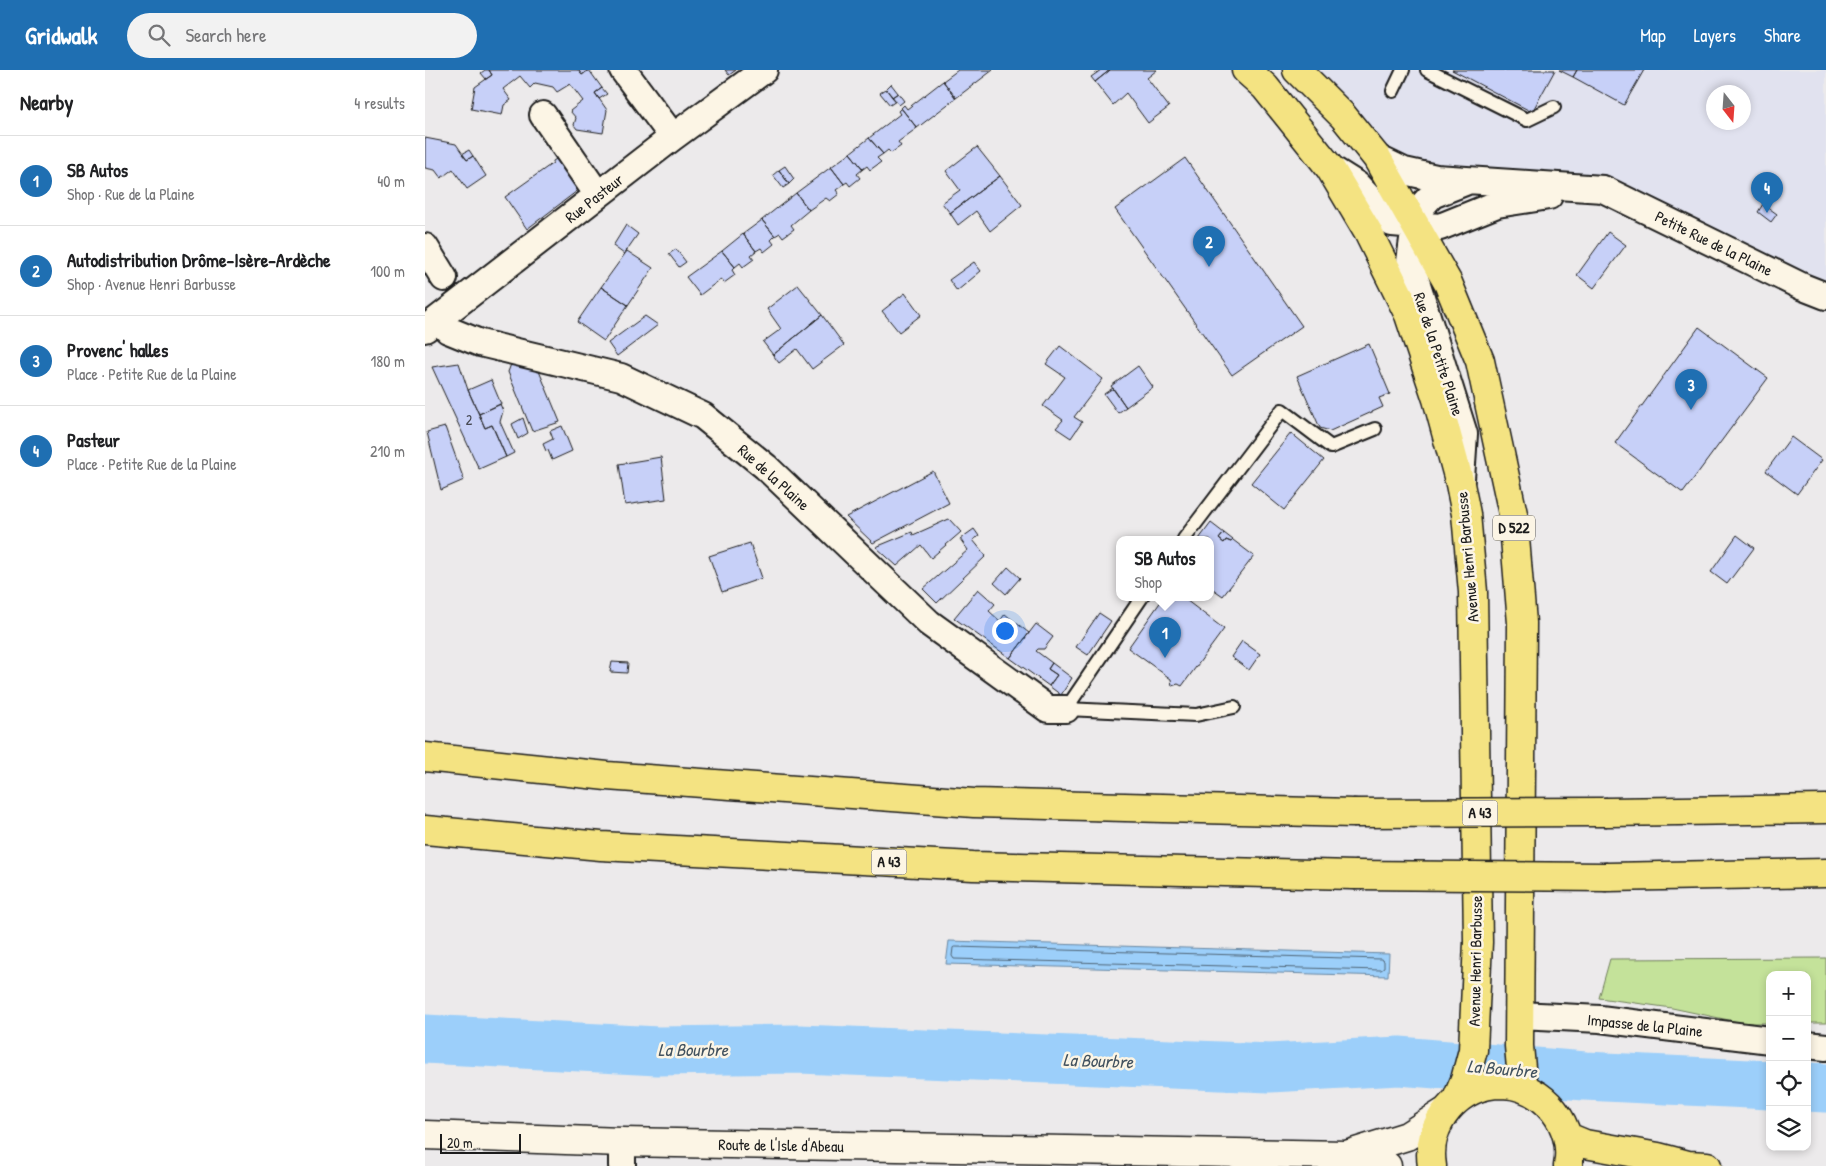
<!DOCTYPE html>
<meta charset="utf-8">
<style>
body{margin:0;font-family:"Patrick Hand",sans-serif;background:#f2f2f2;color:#202124}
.controls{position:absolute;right:15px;bottom:15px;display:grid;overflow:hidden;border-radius:10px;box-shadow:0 2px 8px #0003}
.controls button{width:45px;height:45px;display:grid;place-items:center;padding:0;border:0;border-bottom:1px solid #e0e0e0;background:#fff;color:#202124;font:25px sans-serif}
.compass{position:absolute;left:1281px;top:15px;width:45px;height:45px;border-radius:50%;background:#fff;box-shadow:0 2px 8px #0003;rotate:163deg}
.scale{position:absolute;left:15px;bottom:12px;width:81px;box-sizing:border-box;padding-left:5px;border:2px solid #1c1c1c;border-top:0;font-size:14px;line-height:18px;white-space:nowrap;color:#1c1c1c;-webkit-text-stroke:4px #fcf5e5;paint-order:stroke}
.you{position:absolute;left:579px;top:560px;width:18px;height:18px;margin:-12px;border:4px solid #fff;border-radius:50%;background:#1a73e8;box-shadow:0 0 0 8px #1a73e833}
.badge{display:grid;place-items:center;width:32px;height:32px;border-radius:50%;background:#1f6fb2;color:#fff;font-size:16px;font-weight:700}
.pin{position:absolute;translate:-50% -41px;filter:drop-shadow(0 1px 2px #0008)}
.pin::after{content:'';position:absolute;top:26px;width:18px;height:15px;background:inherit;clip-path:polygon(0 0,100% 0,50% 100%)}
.popup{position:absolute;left:691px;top:466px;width:98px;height:65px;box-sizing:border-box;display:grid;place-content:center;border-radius:10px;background:#fff;filter:drop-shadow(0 1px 4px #0005);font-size:16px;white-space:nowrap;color:#757577}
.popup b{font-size:19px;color:#202124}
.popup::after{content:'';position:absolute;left:50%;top:100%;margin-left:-10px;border:10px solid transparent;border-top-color:#fff}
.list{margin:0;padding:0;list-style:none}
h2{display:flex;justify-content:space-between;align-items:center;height:65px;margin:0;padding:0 20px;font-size:21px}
h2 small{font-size:16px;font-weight:400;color:#757577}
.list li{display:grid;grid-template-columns:32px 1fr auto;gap:15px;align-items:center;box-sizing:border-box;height:90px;padding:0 20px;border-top:1px solid #e0e0e0}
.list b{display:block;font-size:19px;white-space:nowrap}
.list p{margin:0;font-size:16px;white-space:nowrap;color:#757577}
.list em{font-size:16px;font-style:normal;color:#757577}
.icon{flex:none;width:28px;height:28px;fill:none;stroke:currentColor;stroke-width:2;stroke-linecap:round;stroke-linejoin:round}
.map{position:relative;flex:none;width:1401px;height:1096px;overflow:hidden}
header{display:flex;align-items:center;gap:30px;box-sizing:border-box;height:70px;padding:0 25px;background:#1f6fb2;color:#fff}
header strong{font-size:24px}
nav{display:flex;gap:28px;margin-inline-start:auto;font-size:18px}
.search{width:350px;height:45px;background:#f2f2f2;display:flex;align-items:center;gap:12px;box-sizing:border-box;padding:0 18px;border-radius:28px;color:#757577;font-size:19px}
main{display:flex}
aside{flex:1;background:#fff}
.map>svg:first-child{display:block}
.built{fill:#e1e2ef;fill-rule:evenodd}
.green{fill:#c4e29a;stroke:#707f5b}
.water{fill:#9ccffa;stroke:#6987a1}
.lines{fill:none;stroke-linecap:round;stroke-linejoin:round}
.shore{stroke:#4f6475;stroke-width:1}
.river{stroke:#9ccffa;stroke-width:49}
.building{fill:#c7d0f8;stroke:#1c1c1c}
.lane-casing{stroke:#1c1c1c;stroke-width:16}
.street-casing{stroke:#1c1c1c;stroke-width:30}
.secondary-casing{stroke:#1c1c1c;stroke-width:31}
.primary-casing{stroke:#1c1c1c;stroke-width:31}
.highway-casing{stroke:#1c1c1c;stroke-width:31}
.lane{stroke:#fcf5e5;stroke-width:12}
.street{stroke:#fcf5e5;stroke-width:26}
.secondary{stroke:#fcf5e5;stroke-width:28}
.primary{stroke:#f4e382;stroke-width:28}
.highway{stroke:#f4e382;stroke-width:28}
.highway-bridge-casing{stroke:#1c1c1c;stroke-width:31;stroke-linecap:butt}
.highway-bridge{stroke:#f4e382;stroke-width:28}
.labels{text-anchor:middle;stroke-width:5;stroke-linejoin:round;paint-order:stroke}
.number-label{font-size:14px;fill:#474953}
.shield{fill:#fcf5e5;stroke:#5f5d58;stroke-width:1}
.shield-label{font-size:15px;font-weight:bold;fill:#1c1c1c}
.street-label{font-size:16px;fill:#1c1c1c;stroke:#fcf5e5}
.water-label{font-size:18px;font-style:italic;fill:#42525f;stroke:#fcf5e5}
</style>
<header>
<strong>Gridwalk</strong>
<div class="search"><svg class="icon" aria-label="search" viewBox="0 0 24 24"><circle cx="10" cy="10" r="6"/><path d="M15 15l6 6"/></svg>Search here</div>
<nav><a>Map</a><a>Layers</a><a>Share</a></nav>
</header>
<main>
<aside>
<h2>Nearby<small>4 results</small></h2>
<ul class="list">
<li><span class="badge">1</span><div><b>SB Autos</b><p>Shop · Rue de la Plaine</p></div><em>40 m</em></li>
<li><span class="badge">2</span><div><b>Autodistribution Drôme-Isère-Ardèche</b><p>Shop · Avenue Henri Barbusse</p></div><em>100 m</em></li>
<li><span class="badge">3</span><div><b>Provenc' halles</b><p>Place · Petite Rue de la Plaine</p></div><em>180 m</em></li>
<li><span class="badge">4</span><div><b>Pasteur</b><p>Place · Petite Rue de la Plaine</p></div><em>210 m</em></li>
</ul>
</aside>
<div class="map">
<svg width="1401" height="1096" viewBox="0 0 1401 1096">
<rect width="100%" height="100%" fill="#eceaeb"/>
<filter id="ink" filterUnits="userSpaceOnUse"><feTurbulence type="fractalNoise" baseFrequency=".02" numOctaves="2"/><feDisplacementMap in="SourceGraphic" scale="10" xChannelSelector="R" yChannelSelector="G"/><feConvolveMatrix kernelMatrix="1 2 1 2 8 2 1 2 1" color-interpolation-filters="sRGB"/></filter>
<g filter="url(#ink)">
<path class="built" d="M872,0H1401V226L1178,119L979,101ZM1288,22H1318V52H1288Z"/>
<path class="green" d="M1401,888V953H1382V905H1345V953H1318L1247,938L1174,928L1185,889Z"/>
<path class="water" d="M524,871L964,884L963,906L521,894Z"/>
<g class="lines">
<path class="shore" d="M530,877L956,889L959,891V898L956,900L529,889L527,886L528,878Z"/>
<path class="river" d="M0,969L233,981L375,979L845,998L974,991L1160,1006L1345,1015
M1382,1017L1401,1018"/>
</g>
<path class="building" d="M60,0H64L67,5L61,9L56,3Z
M64,0H153L157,5L164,0L177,18L170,23L182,40L178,63L152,59L149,55L151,48L145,41L158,31L145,14L132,22L128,17L110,13L105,18L95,6L78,19L86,30L79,35L77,45L46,39L50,17L67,5Z
M153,0H163L157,5Z
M300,0H311L304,5Z
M533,0H568L531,28L518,11Z
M676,0H685L670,12L666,7Z
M685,0H732L722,8L744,37L723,53L701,23L688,35L670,12Z
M1027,0H1130L1107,42Z
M1134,0H1152L1148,7Z
M1152,0H1219L1199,35L1148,7Z
M518,11L531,28L492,58L476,38L479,35L482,39Z
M466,14L473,23L467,27L461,19Z
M177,18L182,24L174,29L170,23Z
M461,19L471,31L465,35L455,23Z
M473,23L479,31L474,35L467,27Z
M476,38L492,58L473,72L476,76L466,83L463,80L458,84L444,68L475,44L473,41Z
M0,68L31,74L42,90L48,86L61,106L42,119L28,99L16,108L10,100L0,98Z
M444,68L458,84L452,88L456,92L445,100L442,96L438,99L425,83Z
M552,77L575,106L525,143L517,133L535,120L521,101Z
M44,80L48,86L42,90L37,84Z
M425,83L438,99L432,104L435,108L425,116L422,112L419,114L406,97Z
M136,86L156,118L102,159L80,127L128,93V91Z
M760,88L877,256L807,305L690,139Z
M360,96L369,109L364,114L354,100Z
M406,97L419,114L411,120L414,124L405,131L401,128L384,140L371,123Z
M354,100L364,114L358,118L348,105Z
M575,106L597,135L565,161L551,141L533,155L525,143Z
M371,123L384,140L366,155L369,159L358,167L355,163L350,166L337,150Z
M1338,134L1352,144L1346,152L1333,142Z
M337,150L350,166L346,170L349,174L339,182L336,178L331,181L318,164Z
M201,155L213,164L199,184L188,176Z
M1183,162L1201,175L1169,218L1152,205Z
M318,164L331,181L326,185L329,189L318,197L315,193L310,197L297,181Z
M251,179L261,192L254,197L244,184Z
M202,181L228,198L203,235L176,217Z
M297,181L310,197L307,200L310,205L299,213L296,209L275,225L261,207Z
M549,192L556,201L532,221L524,210Z
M373,215L397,245L348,285L338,272L356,259L342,239Z
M176,217L203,235L179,271L152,252Z
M480,223L496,245L474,262L457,241Z
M397,245L419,275L387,299L372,279L354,293L348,285Z
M220,246L233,255L192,286L183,273Z
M1274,257L1343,308L1258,423L1190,373Z
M944,274L965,324L954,328L958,337L905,361L895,358L872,306Z
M635,276L678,309L649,347L657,352L646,368L631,358L638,350L618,336L640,307L621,294Z
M34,293L43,320L60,358L67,355L81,387L54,399L7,297Z
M86,294L114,301L135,352L107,361L83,302Z
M713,296L728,317L701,337L686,316Z
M66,310L76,334L54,344L43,320Z
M688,318L701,337L693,343L679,324Z
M75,334L78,341L75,352L89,383L81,387L67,355L60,358L54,344Z
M98,348L103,363L93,369L87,354Z
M137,356L147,381L127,390L123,380L121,381L118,374L128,369L125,361Z
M20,357L39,410L16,420L2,362Z
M866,363L899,390L859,440L826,413Z
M1366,367L1397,390L1372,424L1341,401Z
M236,387L241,429L200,435L194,394Z
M508,401L524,433L448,473L421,447Z
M524,449L536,462L506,488L496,475L472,496L451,477L487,462L488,465Z
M786,453L799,463L794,469L799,473L801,470L806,472L808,470L829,486L798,526L785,517V469H774Z
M549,459L554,466L548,470L561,486L512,533L498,519L543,480L535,469Z
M799,463L808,470L806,472L801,470L799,473L794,469Z
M1312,465L1329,478L1302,514L1286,502Z
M325,473L337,508L297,522L284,486Z
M583,497L595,508L581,524L569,513Z
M553,519L570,534L564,541L575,551L580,544L604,563L585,588L529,548Z
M739,527H757L799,559L757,616L753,614L747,616L746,609L703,578Z
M674,543L686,551L663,585L651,577Z
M611,554L628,567L619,579H613L611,581L627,593L623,599L632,605L624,616L585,588Z
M817,571L835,584L824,600L806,587Z
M187,592L203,593L202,603L185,602Z
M627,593L647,608L636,625L624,616L632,605L623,599Z"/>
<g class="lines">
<defs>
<path id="lane" d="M1002,0L1102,50L1129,37
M968,21L978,0
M759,469L857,340L906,377L950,359
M641,639L771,645L809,637
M641,639L717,527"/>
<path id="street" d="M198,0L248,67
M118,45L173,125
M952,88L979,101L1011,108L1178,119L1378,217L1401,226
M905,98L932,115L967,153L1015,157L1072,134L1124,126
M0,177L19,208
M13,250L23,260L55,273L196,307L278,346L341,397L504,553L623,639H641
M0,259L248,67L339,0
M1036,409L1039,364L985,192L990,154L996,137L1007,125L1040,112
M1094,945L1175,949L1345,970
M1382,975L1401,977
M197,1072V1096"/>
<path id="secondary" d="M0,1065L197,1072L921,1085L962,1096
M921,1085L982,1066L1018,1043"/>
<path id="primary" d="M821,0L840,17L905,98L943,162L984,245L1012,329L1035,414L1041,444L1048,522L1053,872L1048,980L1040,1010L1032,1029
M872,0L918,46L952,88L1023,213L1055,291L1088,444L1097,553L1094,976L1097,1009L1101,1019
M1143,1067L1160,1074L1233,1087L1263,1095L1282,1096
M1007,1096C1000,1054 1033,1014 1077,1014C1119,1015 1151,1056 1143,1096"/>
<path id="highway" d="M0,687L182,706L549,733L928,743
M1182,742L1401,739
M0,760L176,776L548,796L929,805
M1182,807L1401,803"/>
</defs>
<use href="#lane" class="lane-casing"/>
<use href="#street" class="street-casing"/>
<use href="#secondary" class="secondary-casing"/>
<use href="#primary" class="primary-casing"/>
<use href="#highway" class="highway-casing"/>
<use href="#lane" class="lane"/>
<use href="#street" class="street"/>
<use href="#secondary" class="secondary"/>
<use href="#primary" class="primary"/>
<use href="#highway" class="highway"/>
<defs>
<path id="highway-bridge" d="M928,743L1182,742
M929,805L1182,807"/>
</defs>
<use href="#highway-bridge" class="highway-bridge-casing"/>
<use href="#highway-bridge" class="highway-bridge"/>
</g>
</g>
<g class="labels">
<g class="number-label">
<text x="44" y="355">2</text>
</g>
<g class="shield">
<rect x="1068" y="445.5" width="42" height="25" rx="4"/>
<rect x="1037.5" y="730.5" width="35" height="25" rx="4"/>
<rect x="446.5" y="779.5" width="35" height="25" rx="4"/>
</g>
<g class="shield-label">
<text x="1089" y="463">D 522</text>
<text x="1055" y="748">A 43</text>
<text x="464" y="797">A 43</text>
</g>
<g class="street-label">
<text transform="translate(169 128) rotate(-38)" y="6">Rue Pasteur</text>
<text transform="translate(1289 173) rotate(26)" y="6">Petite Rue de la Plaine</text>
<text transform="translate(1014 284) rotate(72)" y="6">Rue de la Petite Plaine</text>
<text transform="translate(349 407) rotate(42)" y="6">Rue de la Plaine</text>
<text transform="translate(1042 487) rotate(-95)" y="6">Avenue Henri Barbusse</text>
<text transform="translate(1050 891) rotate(-89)" y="6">Avenue Henri Barbusse</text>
<text transform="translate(1220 955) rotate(6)" y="6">Impasse de la Plaine</text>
<text transform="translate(356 1075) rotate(1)" y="6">Route de l'Isle d'Abeau</text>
</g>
<g class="water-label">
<text x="268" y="986">La Bourbre</text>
<text transform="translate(673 991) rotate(2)" y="6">La Bourbre</text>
<text transform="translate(1077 999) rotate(5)" y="6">La Bourbre</text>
</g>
</g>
</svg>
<div class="controls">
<button>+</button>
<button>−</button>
<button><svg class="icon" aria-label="locate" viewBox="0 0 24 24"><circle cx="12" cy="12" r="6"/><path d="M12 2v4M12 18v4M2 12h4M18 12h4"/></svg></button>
<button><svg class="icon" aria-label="layers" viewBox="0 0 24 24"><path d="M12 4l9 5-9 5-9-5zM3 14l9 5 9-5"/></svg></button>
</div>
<svg class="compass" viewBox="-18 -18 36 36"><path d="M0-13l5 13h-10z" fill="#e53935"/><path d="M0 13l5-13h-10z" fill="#757577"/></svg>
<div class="scale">20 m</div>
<div class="you"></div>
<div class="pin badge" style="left:740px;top:588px">1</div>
<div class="popup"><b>SB Autos</b>Shop</div>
<div class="pin badge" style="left:784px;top:197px">2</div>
<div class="pin badge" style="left:1266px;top:340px">3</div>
<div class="pin badge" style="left:1342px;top:143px">4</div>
</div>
</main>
